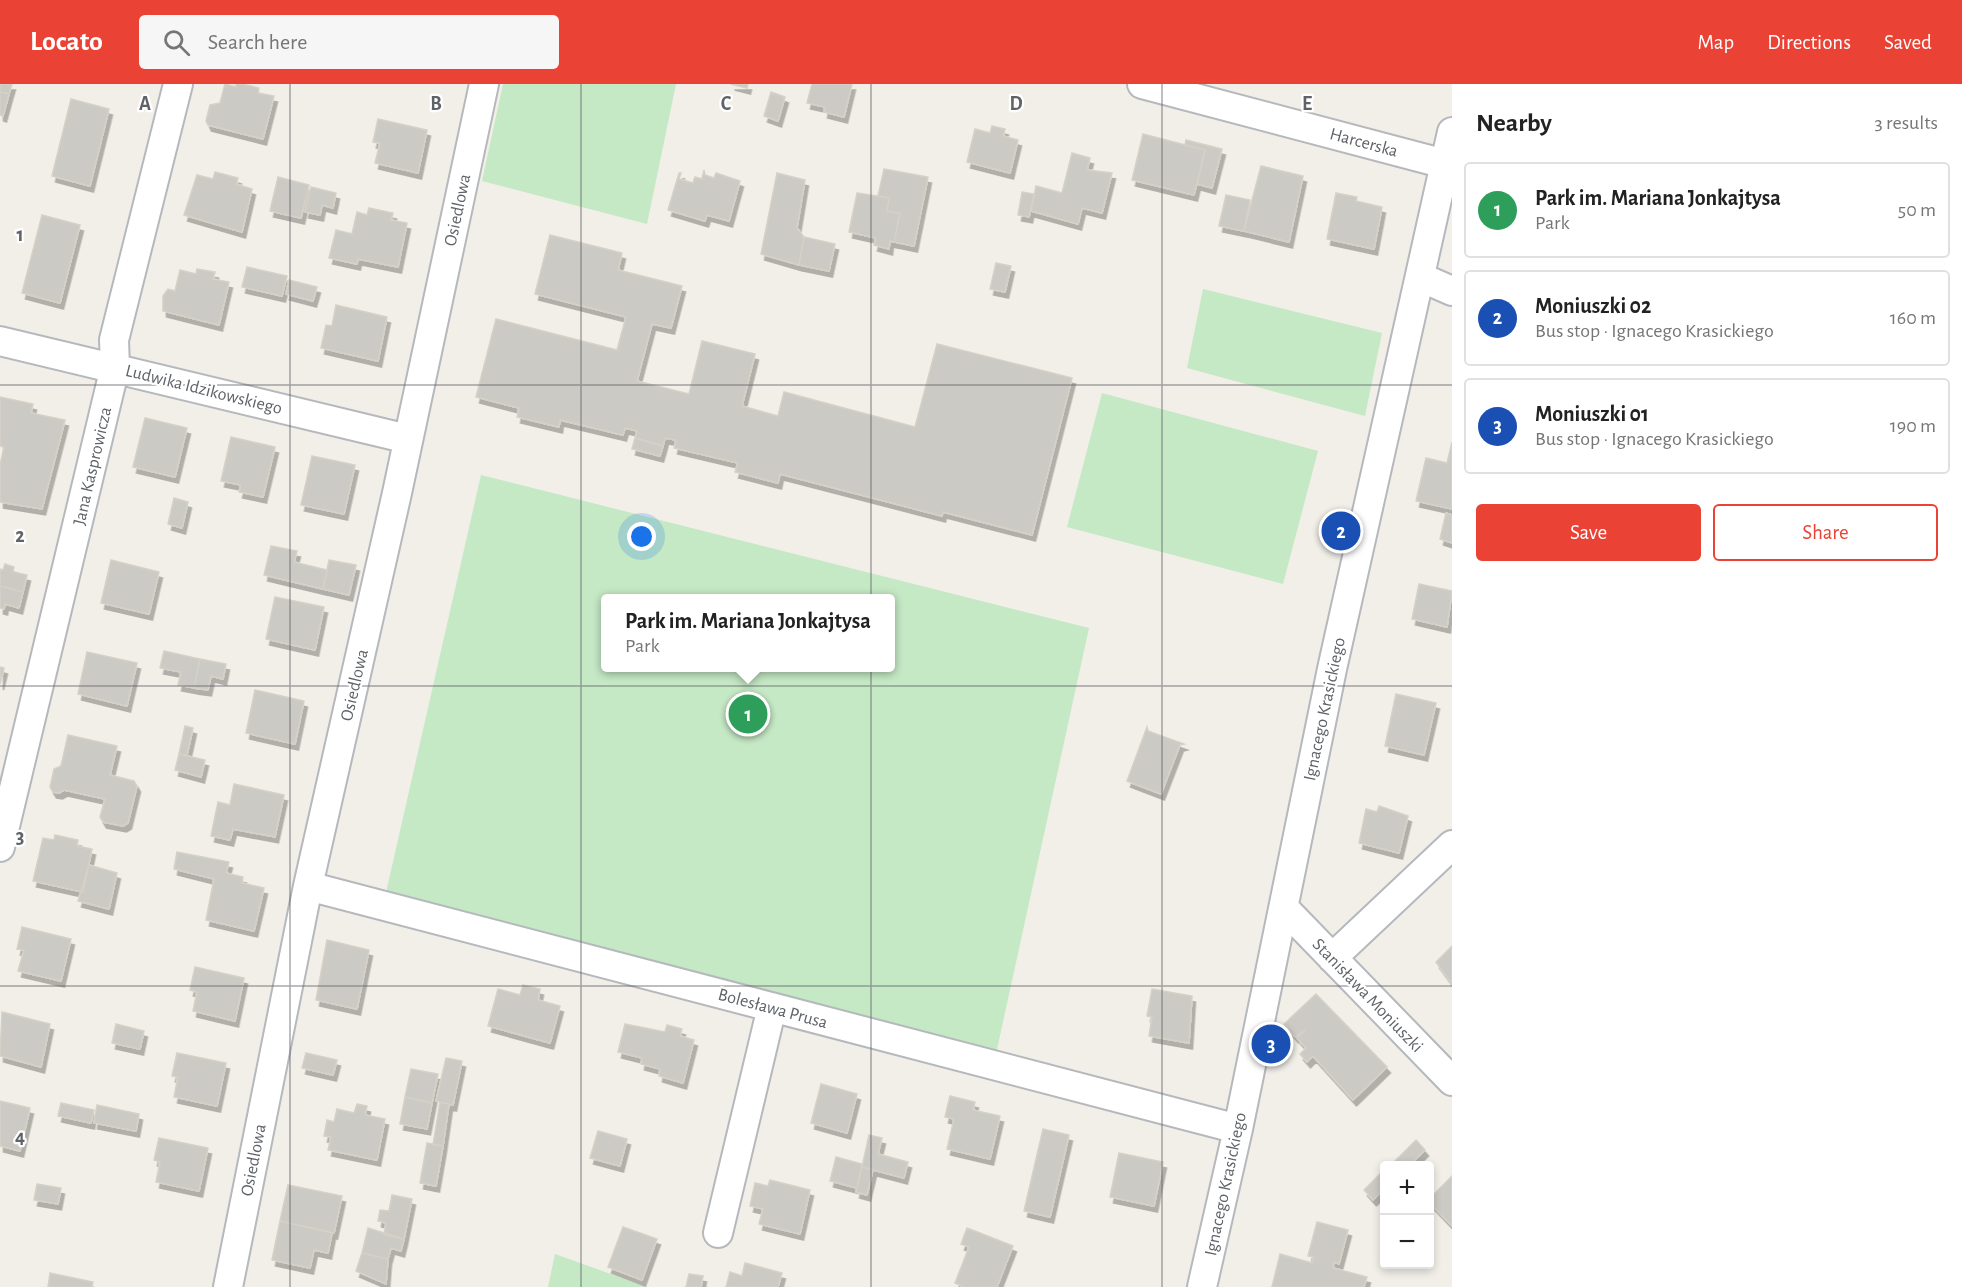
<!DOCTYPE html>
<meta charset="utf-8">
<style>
body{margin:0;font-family:"Alegreya Sans",sans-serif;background:#f6f6f6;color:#222}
.controls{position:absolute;right:18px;bottom:18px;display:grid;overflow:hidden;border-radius:6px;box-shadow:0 3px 9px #0003}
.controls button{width:54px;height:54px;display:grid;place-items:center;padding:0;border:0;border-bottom:2px solid #e0e0e0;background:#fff;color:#222;font:30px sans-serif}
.you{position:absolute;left:642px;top:453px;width:21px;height:21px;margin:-15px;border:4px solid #fff;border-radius:50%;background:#1a73e8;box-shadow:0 0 0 9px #1a73e833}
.badge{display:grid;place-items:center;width:39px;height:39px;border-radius:50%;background:#ea4335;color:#fff;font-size:20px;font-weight:700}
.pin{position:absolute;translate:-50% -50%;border:3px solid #fff;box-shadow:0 2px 6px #0006}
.popup{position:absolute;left:601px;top:510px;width:294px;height:78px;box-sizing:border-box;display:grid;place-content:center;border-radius:6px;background:#fff;filter:drop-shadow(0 2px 4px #0005);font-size:20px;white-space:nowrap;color:#767676}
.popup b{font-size:22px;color:#222}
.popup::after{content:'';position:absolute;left:50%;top:100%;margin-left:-12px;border:12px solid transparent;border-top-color:#fff}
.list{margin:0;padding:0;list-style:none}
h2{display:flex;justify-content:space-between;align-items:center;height:78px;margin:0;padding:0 24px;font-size:26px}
h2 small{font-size:20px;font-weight:400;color:#767676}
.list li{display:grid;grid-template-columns:39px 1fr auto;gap:18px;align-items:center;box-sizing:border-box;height:96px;margin:0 12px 12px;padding:0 12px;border:2px solid #e0e0e0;border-radius:6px}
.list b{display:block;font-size:22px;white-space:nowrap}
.list p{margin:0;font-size:20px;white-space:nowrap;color:#767676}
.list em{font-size:20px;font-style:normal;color:#767676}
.actions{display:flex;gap:12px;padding:18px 24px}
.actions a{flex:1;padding:14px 0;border:2px solid #ea4335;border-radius:6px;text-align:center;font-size:21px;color:#ea4335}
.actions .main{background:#ea4335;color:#fff}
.icon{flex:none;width:33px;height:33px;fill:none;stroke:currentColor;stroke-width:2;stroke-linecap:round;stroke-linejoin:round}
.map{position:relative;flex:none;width:1452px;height:1203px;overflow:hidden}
header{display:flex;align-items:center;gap:36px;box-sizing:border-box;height:84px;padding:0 30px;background:#ea4335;color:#fff}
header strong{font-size:28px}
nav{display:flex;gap:33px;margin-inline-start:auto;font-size:21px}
.search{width:420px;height:54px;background:#f6f6f6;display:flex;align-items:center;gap:15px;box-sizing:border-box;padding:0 21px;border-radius:6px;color:#767676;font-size:22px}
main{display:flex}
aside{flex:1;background:#fff}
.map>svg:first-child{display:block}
.green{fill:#c5e8c5;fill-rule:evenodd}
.building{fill:#cccac5;stroke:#d6d1c6;stroke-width:1.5;filter:url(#shadow)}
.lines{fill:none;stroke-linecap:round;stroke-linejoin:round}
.minor-casing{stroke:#b5b8bc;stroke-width:32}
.minor{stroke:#fff;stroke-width:28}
.grid{fill:none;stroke:#5f6368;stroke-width:1.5;stroke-opacity:0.55}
.labels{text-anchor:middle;stroke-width:4.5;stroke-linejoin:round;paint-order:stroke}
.street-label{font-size:18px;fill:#5f6368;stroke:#fff}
.grid-label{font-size:20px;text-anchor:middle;font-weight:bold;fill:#5f6368;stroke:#fff;stroke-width:4.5;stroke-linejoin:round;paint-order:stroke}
</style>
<header>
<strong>Locato</strong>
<div class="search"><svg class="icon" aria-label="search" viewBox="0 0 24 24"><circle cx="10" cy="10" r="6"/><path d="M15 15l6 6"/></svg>Search here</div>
<nav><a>Map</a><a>Directions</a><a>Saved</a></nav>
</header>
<main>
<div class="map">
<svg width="1452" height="1203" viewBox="0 0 1452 1203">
<defs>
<filter id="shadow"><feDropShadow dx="3.5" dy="6" stdDeviation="0" flood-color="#0004"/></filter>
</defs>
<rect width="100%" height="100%" fill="#f1efe8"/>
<path class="green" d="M503,0H676L647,140L482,97Z
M1203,205L1382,249L1365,332L1187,284Z
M1102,309L1318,367L1283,500L1067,443Z
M481,391L1089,544L996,970L385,813ZM606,514H891V584H606Z
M555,1170L647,1203H548Z"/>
<path class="building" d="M0,0H12L9,10L0,8Z
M225,0L236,3V0H242L259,4L258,9L274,12L263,55L208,41L206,37L210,21L220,19Z
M731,0H748L747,4Z
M812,0H852L844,33L824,28L825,23L807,19Z
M0,8L9,10L3,32L0,31Z
M771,8L785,13L778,37L764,32Z
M71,15L109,25L90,102L52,92Z
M378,35L427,46L418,89L375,79L380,59L373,58Z
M992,42L1005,45L1003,52L1018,56L1010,89L967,78L975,45L990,49Z
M1143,50L1205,66L1194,111L1132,96Z
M1186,56L1222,65L1212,104L1197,100L1205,66L1185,61Z
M1072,69L1090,74L1087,86L1112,89L1102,129L1082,124L1078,140L1031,127L1036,102L1062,109Z
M1261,82L1303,92L1289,158L1244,147Z
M884,85L928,93L914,162L894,158L900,129L887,127L889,114L878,112Z
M704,86L705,91L714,94L716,89L740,97L729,137L707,131L705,137L668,126L679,89H681L679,95L693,99L695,93L702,95Z
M215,88L238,94L236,100L252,105L242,148L184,131L197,91L213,95Z
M777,89L805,96L797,144L804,153L799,181L761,170Z
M278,93L309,101L301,134L270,127Z
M311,103L336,109L333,124L322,121L320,131L305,128Z
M1022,108L1034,110L1029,133L1018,131Z
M857,109L889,114L887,127L900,129L894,158L890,157L889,165L874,161L876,154L849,148Z
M1336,109L1357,113L1356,117L1382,123L1374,165L1327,155Z
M1226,111L1250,116L1244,147L1219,142Z
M369,124L393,129L391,136L407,139L398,183L358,175L357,180L329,174L336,146L352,150L357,128L367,131Z
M42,131L80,141L60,219L22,209Z
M550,151L622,169L618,186L682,202L671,244L652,240L637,297L689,310L702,257L755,270L742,322L778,332L784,308L915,343L937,260L1072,294L1032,451L943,428L942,432L780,390L778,399L735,388L738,379L674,364L676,356L665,354L663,362L635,354L637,347L625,344L623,351L560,336L559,343L517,333L519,324L476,313L496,235L617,266L626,233L535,210Z
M804,153L835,160L829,187L799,181Z
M996,179L1011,182L1005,208L990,205Z
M247,183L287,192L282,212L242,203Z
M197,185L215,188L213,195L229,198L219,241L163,227V212L168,205L175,207L180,186L196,190Z
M289,196L317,203L313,217L286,210Z
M336,221L387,233L378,277L321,264L326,241L332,242Z
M0,313L33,320L31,329L65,336L42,425L0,418V381L4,363L0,362Z
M145,334L187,344L175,393L133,383Z
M231,353L275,363L263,413L239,408L241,401L221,397Z
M635,354L663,362L660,372L632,365Z
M1452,358V425L1416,417L1426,374L1447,379Z
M312,372L355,381L344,430L301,421Z
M174,414L188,418L182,444L168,440Z
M1446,429L1452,431V459L1440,455Z
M271,462L297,467L294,478L327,486L323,505L264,491Z
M111,476L159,488L149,530L101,519Z
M329,476L356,481L349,511L323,505Z
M5,480L14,483L13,488L27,491L23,508L0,502V485L3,486Z
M1419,500L1452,507L1447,543L1412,535Z
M0,502L23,508L19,524L5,520L4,525L0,524Z
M275,513L324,523L315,566L266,555Z
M164,567L200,575L194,604L178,601L181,588L160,584Z
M87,568L137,579L127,622L78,610Z
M200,575L226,580L223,595L211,592L208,606L194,604Z
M0,583L4,584L0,600Z
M255,606L304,617L295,660L246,649Z
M1396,610L1436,619L1424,671L1385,662Z
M185,642L193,644L187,671L179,670Z
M1147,643L1148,647L1184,660L1180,661L1161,710L1127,697Z
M68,651L117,662L110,691L134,697L137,702L128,739L123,742L103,738L100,733L105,715L64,706L59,709L53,708L50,703L54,685L61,682Z
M179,670L205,676L201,693L175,686Z
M234,700L284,711L275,753L233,745L230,756L211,752L218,718L230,721Z
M1379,722L1408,732L1399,769L1359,759L1366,725L1377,728Z
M55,751L78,756L77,762L92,765L83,808L33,797L43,754L54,756Z
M177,768L229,778L226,789L243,793L242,799L264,804L254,847L206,836L214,795L174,785Z
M89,781L117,789L109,825L78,817Z
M22,843L71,855L61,897L18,887L24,866L17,865Z
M327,856L369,866L357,925L316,916Z
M1452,862V900L1436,878Z
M195,883L244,894L235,937L193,927L197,908L190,906Z
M523,901L540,905L538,916L560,922L550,959L488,942L498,905L520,911Z
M1152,905L1192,912L1189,959L1149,952L1152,933L1147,932Z
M1316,910L1387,983L1353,1016L1313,972L1307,978L1300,970L1306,964L1297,954L1305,946L1295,953L1284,940Z
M2,928L50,940L41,983L0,972Z
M116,940L144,947L140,965L112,959Z
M625,940L665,948L667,941L682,945L680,952L694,956L683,999L659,992L660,985L641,980L642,974L618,968Z
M177,969L226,979L217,1022L174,1013L178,993L172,992Z
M306,969L337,976L333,991L302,984Z
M446,974L462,977L453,1021L436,1017Z
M411,985L438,990L432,1019L405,1013Z
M821,1000L857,1010L847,1049L811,1039Z
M950,1012L975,1018L973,1026L1000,1032L990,1075L947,1065L954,1035L945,1033Z
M405,1013L432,1019L427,1045L400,1040Z
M0,1017L30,1024L20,1067L0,1062Z
M440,1018L449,1020L443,1062L433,1061Z
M61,1019L94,1026L91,1039L58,1032Z
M357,1020L367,1022L365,1031L385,1035L377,1076L328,1066L331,1053L324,1052L327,1036L334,1038L337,1025L354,1029Z
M97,1021L139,1030L136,1047L94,1039Z
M1043,1045L1069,1051L1050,1133L1024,1127Z
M598,1047L627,1055L620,1082L590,1074Z
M869,1051L882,1054L878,1070L908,1078L904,1094L862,1083Z
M159,1054L208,1064L199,1107L156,1098L160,1078L154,1076Z
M1416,1056L1425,1066L1409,1082H1390Z
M427,1059L443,1062L436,1102L420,1099Z
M1119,1069L1163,1078L1154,1122L1110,1113Z
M836,1073L862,1080L857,1104L830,1097Z
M862,1083L873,1086L867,1111L856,1108Z
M1384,1086V1105L1373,1116L1364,1106Z
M1452,1092V1142L1430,1119V1114Z
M770,1096L810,1106L800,1150L759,1140L763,1125L750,1122L755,1099L768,1102Z
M37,1100L61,1104L58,1120L34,1116Z
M288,1101L342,1112L334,1149L280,1137Z
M392,1111L412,1115L404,1155L384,1151L386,1139L378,1137L380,1126L389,1127Z
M280,1137L332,1149L328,1169L314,1166L310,1184L272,1176Z
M1317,1138L1348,1146L1339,1180L1334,1178L1333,1184L1367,1193L1364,1203H1272L1280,1170L1312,1179L1314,1173L1308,1172Z
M623,1143L657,1155L642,1196L608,1183Z
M368,1144L404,1155L401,1167L391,1164L388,1175L362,1169Z
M967,1144L1013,1162L997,1203H964L955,1199L969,1163L961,1160Z
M362,1169L388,1175L386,1200L356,1187Z
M745,1179L782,1189L778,1203H726L730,1188L742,1192Z
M50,1189L93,1198L92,1203H48Z
M689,1190L703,1192L701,1203H686Z"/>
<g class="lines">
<defs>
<path id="minor" d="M1142,0L1445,80
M1420,193L1452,207
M0,257L408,355
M0,763L115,283L114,256L178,0
M308,802L1238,1045
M1284,824L1452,997
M1332,874L1452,761
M718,1149L772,923
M228,1203L308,802L397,409L484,0
M1202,1203L1238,1045L1332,585L1452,48"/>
</defs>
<use href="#minor" class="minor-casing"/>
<use href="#minor" class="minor"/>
</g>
<path class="grid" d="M290,0V1203M581,0V1203M871,0V1203M1162,0V1203M0,301H1452M0,602H1452M0,902H1452"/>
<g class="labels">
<g class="street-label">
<text transform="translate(1364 58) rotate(15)" y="6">Harcerska</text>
<text transform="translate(457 126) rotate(-78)" y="6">Osiedlowa</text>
<text transform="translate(204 305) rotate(14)" y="6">Ludwika Idzikowskiego</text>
<text transform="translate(92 382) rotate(-77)" y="6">Jana Kasprowicza</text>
<text transform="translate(354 601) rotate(-77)" y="6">Osiedlowa</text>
<text transform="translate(1324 625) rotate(-78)" y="6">Ignacego Krasickiego</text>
<text transform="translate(1368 911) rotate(46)" y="6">Stanisława Moniuszki</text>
<text transform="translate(773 924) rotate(15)" y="6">Bolesława Prusa</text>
<text transform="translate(253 1076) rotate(-79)" y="6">Osiedlowa</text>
<text transform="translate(1225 1100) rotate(-78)" y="6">Ignacego Krasickiego</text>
</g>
</g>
<g class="grid-label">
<text x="145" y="26">A</text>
<text x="436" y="26">B</text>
<text x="726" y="26">C</text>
<text x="1016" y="26">D</text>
<text x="1307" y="26">E</text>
<text x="20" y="157">1</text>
<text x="20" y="458">2</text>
<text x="20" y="759">3</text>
<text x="20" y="1059">4</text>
</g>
</svg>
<div class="controls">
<button>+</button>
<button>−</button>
</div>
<div class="you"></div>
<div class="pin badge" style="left:748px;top:630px;background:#2e9e5b">1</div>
<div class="popup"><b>Park im. Mariana Jonkajtysa</b>Park</div>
<div class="pin badge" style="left:1341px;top:447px;background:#1a4fb4">2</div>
<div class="pin badge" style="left:1271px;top:960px;background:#1a4fb4">3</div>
</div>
<aside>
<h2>Nearby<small>3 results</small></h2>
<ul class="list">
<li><span class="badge" style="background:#2e9e5b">1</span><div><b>Park im. Mariana Jonkajtysa</b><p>Park</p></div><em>50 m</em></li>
<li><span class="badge" style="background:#1a4fb4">2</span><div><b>Moniuszki 02</b><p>Bus stop · Ignacego Krasickiego</p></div><em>160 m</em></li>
<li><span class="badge" style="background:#1a4fb4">3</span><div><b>Moniuszki 01</b><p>Bus stop · Ignacego Krasickiego</p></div><em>190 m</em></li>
</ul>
<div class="actions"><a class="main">Save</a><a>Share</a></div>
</aside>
</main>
